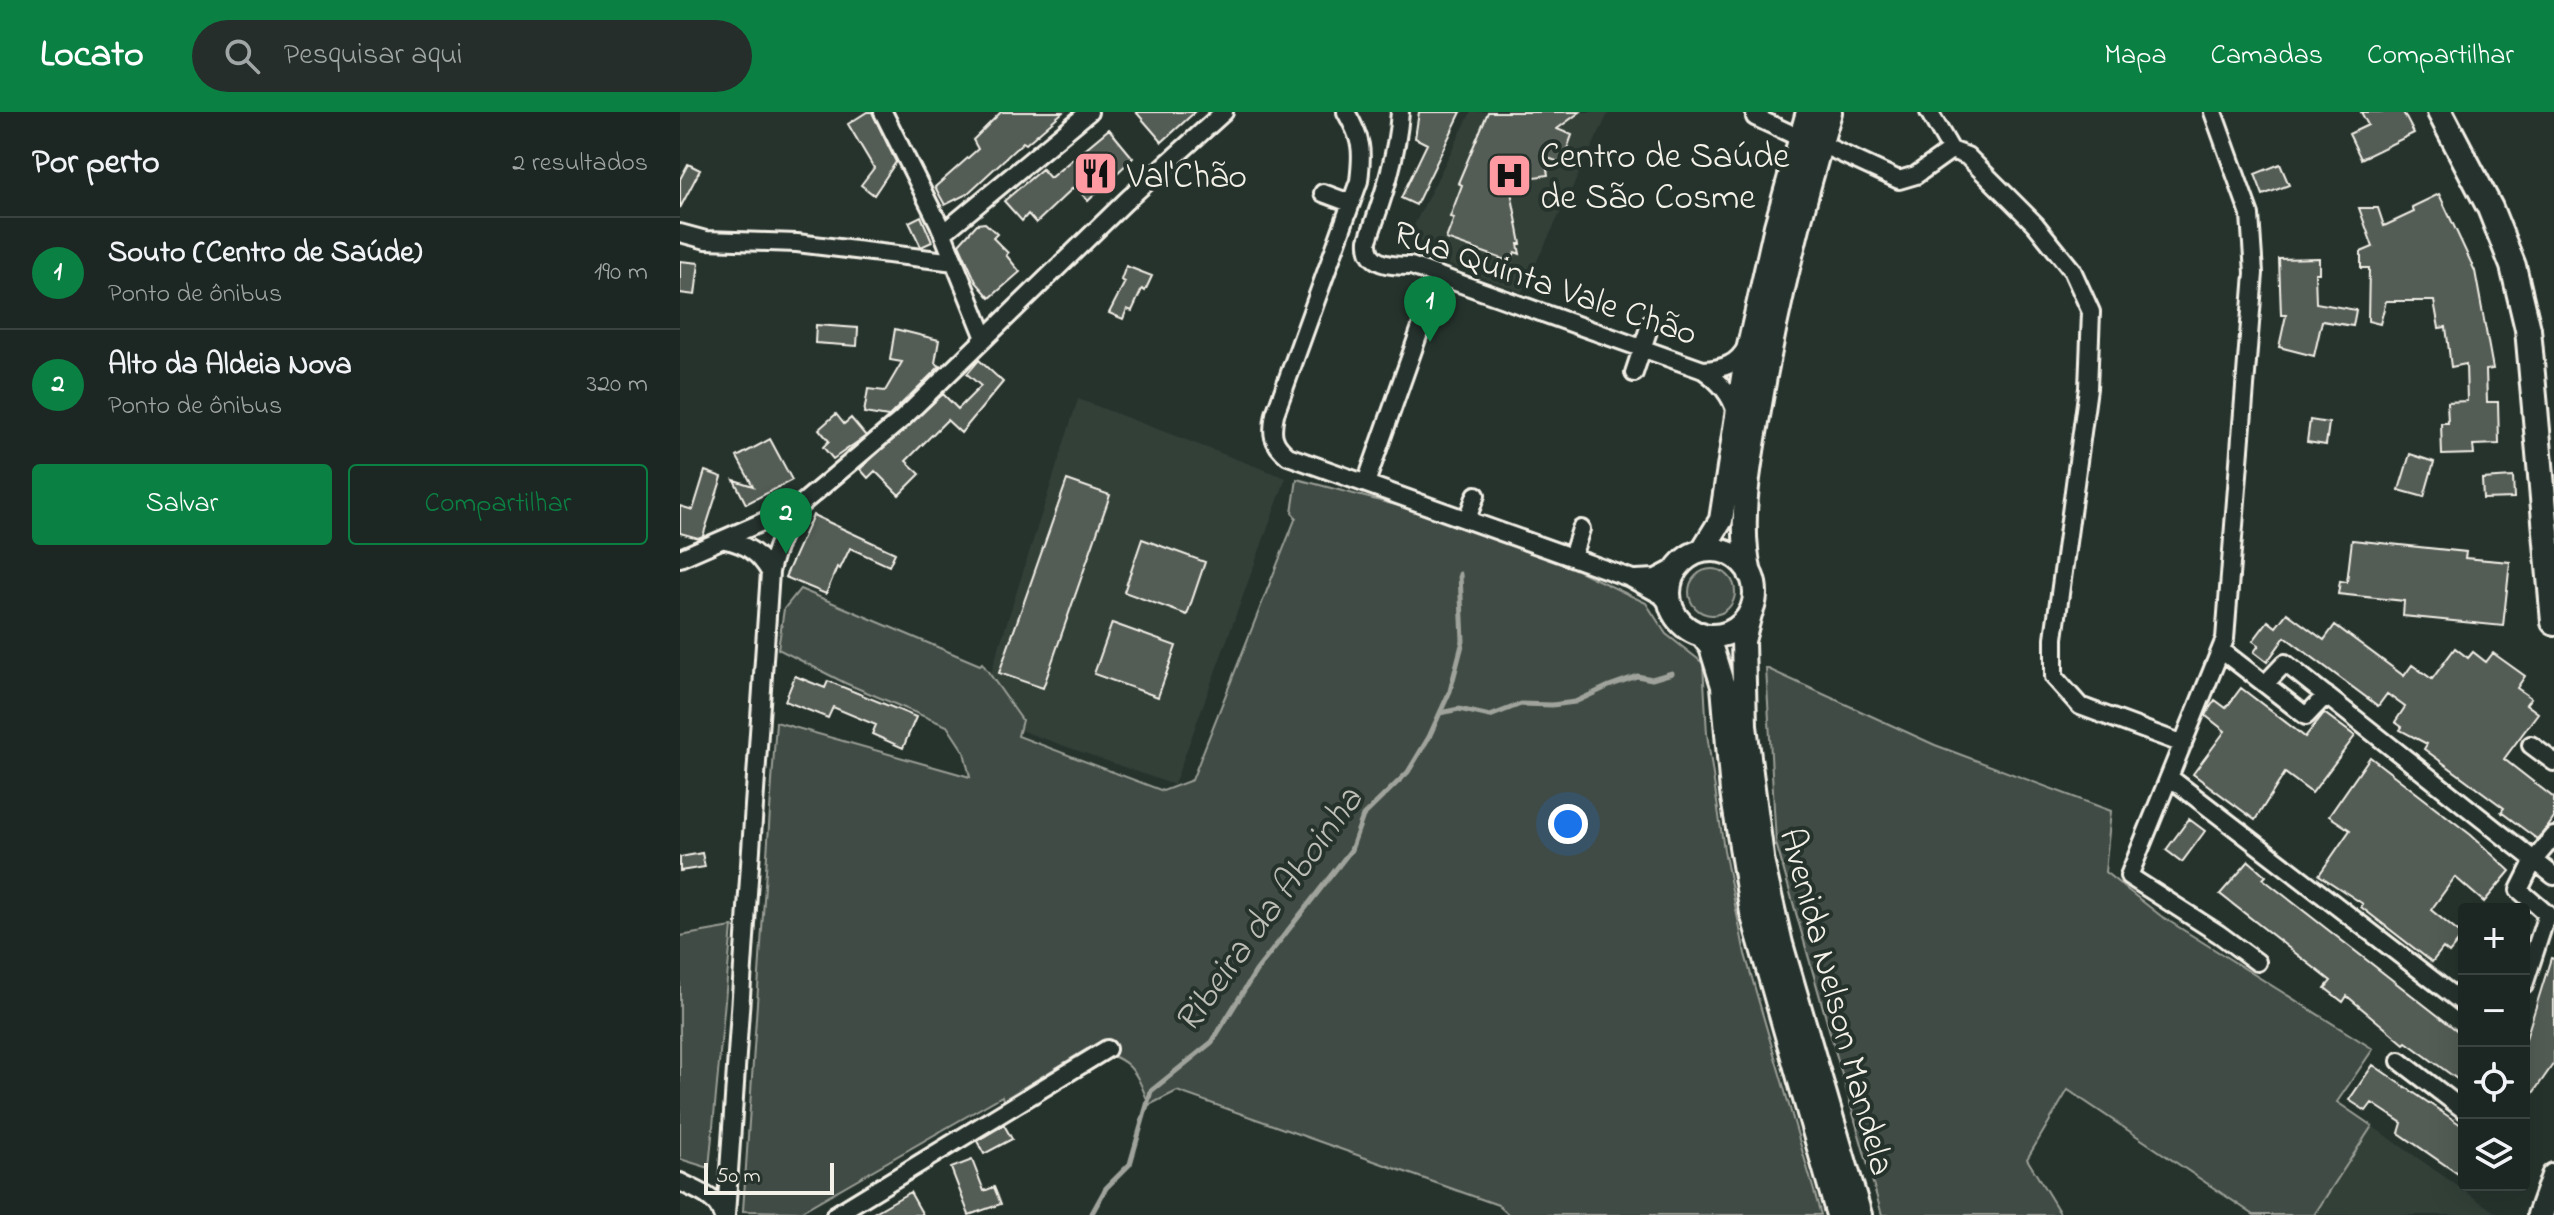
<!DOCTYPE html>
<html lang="pt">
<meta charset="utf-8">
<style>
body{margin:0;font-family:"Indie Flower",sans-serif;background:#252e2a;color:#f1f3f6}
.controls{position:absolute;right:24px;bottom:24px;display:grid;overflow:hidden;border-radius:8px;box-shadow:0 8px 32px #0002}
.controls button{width:72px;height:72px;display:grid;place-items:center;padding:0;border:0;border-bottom:2px solid #3a4340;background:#1c2622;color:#f1f3f6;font:40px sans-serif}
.scale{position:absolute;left:24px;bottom:20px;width:130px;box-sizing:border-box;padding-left:8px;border:4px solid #f4f1e8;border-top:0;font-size:22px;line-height:28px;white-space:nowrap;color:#f4f1e8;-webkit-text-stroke:6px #26332d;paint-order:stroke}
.you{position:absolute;left:888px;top:712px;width:28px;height:28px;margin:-20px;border:6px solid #fff;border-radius:50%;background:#1a73e8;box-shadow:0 0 0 12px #1a73e833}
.badge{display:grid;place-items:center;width:52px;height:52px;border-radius:50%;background:#0b8043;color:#fff;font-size:26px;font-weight:700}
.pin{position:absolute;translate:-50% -66px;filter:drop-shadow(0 2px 4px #0008)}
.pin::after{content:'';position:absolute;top:42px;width:28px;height:24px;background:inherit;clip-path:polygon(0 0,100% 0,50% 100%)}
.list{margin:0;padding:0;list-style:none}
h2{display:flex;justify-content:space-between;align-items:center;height:104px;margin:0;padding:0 32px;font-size:34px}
h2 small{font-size:26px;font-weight:400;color:#a0a5a5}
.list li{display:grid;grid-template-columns:52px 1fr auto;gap:24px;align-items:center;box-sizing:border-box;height:112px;padding:0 32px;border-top:2px solid #3a4340}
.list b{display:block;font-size:30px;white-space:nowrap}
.list p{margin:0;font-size:26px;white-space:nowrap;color:#a0a5a5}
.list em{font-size:26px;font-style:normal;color:#a0a5a5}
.actions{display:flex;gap:16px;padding:24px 32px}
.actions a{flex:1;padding:18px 0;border:2px solid #0b8043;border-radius:8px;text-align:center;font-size:28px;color:#0b8043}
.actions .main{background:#0b8043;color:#fff}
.icon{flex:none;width:44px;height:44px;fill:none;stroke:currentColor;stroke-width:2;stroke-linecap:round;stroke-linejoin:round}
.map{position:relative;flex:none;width:1874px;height:1103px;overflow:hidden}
header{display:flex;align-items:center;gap:48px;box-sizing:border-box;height:112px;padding:0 40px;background:#0b8043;color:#fff}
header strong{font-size:38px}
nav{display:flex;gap:44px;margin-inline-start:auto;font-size:28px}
.search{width:560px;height:72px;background:#252e2a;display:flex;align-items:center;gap:20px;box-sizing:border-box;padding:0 28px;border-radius:44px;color:#a0a5a5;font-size:30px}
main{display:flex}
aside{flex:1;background:#1c2622}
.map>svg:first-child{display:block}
.built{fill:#333f39}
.green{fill:#414b45;stroke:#9a9e96;stroke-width:2}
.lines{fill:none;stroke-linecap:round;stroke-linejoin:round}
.stream{stroke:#9fa39b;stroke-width:5}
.building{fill:#525c55;stroke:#f4f1e8;stroke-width:2}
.minor-casing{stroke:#f4f1e8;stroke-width:22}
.secondary-casing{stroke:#f4f1e8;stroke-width:28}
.primary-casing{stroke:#f4f1e8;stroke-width:30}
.minor{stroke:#26332d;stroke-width:16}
.secondary{stroke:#26332d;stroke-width:22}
.primary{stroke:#26332d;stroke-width:24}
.labels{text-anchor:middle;stroke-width:8;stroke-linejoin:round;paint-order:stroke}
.poi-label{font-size:36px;fill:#f4f1e8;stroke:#26332d;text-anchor:start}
.street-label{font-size:36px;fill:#f4f1e8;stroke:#26332d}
.water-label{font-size:38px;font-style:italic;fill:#bcbdb5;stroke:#26332d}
</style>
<header>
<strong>Locato</strong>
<div class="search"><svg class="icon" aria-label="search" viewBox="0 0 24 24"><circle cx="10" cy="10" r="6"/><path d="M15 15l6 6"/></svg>Pesquisar aqui</div>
<nav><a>Mapa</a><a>Camadas</a><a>Compartilhar</a></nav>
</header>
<main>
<aside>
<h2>Por perto<small>2 resultados</small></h2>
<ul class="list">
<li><span class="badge">1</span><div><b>Souto (Centro de Saúde)</b><p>Ponto de ônibus</p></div><em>190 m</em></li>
<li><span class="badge">2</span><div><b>Alto da Aldeia Nova</b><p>Ponto de ônibus</p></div><em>320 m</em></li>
</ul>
<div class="actions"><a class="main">Salvar</a><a>Compartilhar</a></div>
</aside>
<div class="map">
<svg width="1874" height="1103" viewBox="0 0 1874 1103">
<rect width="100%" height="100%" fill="#26332d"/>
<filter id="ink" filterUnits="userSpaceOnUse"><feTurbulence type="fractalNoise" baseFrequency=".0125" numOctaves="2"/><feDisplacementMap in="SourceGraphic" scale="16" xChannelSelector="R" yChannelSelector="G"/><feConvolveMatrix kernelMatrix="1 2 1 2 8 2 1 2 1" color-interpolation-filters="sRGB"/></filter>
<g filter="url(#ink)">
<path class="built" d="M791,0H929L842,180L766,152L761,147L759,138L728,125Z
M398,287L606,366L494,673L317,610L307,573Z
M1692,1014L1819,1103H1634Z"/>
<path class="green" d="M617,367L795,414L866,443L966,491L986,522L1023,551L1027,622L1044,738L1065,842L1141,1103H829L818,1093L497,979L469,993C455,955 449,945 407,937L323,988L322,984L120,1100L63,1099L96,610L290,665L284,640L267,614L165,571L98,537L104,497L120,477L300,553L302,551L342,608L338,624L483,679L512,668L616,405L612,401Z
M1009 480a23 23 0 1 1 46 0a23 23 0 1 1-46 0Z
M1086,556L1255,633L1431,699L1425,760L1481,804L1693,937L1657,990L1692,1014L1634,1103H1574L1388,978L1347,1047L1381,1103H1202L1096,731Z
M52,815L29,1056L0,1047V824Z"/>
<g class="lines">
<path class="stream" d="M760,601L779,597L810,604L841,592L872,593L895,590L929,574L957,564L972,567L992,561
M411,1103L426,1076L450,1052L471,979L532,930L576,859L671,738L683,704L728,660L749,625L770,579L783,529L780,462"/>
</g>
<path class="building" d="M187,0H192L216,50L194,83L181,73L194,56L168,12Z
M321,0H383L346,32L343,30L287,82L265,93L255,75L298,37L293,28Z
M456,0H515L482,30Z
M739,0H781L736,93L721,86L747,32L735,26Z
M808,0H900L877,17L892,23L882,51L865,45L868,63L829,69L841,132H838L840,142L835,140L831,150L766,127L774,106L770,105L782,73L778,71Z
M1681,0H1723L1734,21L1681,47L1669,22L1688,13Z
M429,17L453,46L408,89L395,74L356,111L348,102L342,109L324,89L362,57L370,66Z
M8,52L20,58L0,96V67Z
M1600,52L1609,73L1583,83L1575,62Z
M1759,82L1795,159L1813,257L1806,258L1807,290H1818L1819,332L1793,333L1794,342L1762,343L1761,311H1768L1767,290L1787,289L1786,252L1771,255L1766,215L1759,216L1754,189H1706L1700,212L1688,209L1689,156H1681V140L1693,135L1679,96H1698L1704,114L1734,100L1732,95Z
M241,104L252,130L241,135L229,110Z
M305,111L317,122L313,126L328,141L326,143L340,160L310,186L296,170L279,132L297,112Z
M1639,146V161H1635L1636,191L1676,198L1673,214L1642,209L1634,244L1599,235L1606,203H1601L1599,147Z
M0,149L19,151L15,183L0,181Z
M446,154L472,164L465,179L462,177L452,199L447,197L443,207L429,201L445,170L441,168Z
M136,213L178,216L177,234L135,231Z
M215,217L259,228L255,251L260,254L208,305L184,301L188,277L205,279L222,250L210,248Z
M299,248L323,270L281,321L267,308L226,349L240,362L219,383L195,359L188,366L180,357L263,282L278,297L301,274L287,262Z
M156,302L164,312L171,306L186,324L153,347L143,335L149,329L139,317Z
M1630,308L1649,311L1646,333L1627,330Z
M90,327L112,368L66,392L54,368L73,374L57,345Z
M1730,342L1754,350L1744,385L1719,378Z
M25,359L42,365L23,424L18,426L0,421V394L13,398Z
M1833,365L1834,386L1803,387L1802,367Z
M387,368L430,383L363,576L319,561Z
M133,403L215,441L209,454L170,436L160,457L157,455L146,482L105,465Z
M462,427L525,450L507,503L444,480Z
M1672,428L1786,440L1785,446L1830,450L1823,514L1723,504L1724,489L1658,482L1660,469L1667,470Z
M1607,501L1644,528L1655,513L1724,564L1732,553L1752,567L1775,536L1788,546L1793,540L1806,550L1813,541L1845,564L1837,576L1851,586L1846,592L1858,601L1824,647L1874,686V706L1867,716L1857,727L1821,700L1824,696L1744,637L1747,632L1720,618L1722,615L1715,610L1725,595L1707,582L1698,594L1605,525L1587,550L1574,540L1579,533L1573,529L1588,509L1596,515Z
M432,511L496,534L478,585L414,562Z
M115,564L145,576L148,569L236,605L223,636L192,622L196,613L153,595L148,606L105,589Z
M1561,576L1625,625L1644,601L1675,624L1632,681L1605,661L1575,708L1513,662L1545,619L1526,604L1529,597L1535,588L1546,596Z
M1690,645L1791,723L1830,759L1804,790L1775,765L1751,798L1783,824L1769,841L1763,836L1752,850L1681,795L1683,792L1639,763L1670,718L1649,704Z
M1509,707L1525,719L1502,750L1486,738Z
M22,741L25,755L0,759V745Z
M1569,749L1586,764L1583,767L1784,924V972L1726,930L1724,932L1667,884L1663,890L1645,876L1651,869L1540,782Z
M1871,846L1874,847V951L1844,994V933Z
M1693,953L1784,1015V1066L1719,1021L1722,1011L1692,991L1686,999L1669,988Z
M324,1013L332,1027L304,1042L297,1029Z
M292,1048L304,1079L314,1075L321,1092L289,1103L271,1056Z
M230,1080L243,1103H190Z"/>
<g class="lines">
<defs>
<path id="minor" d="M203,0L259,112L305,226
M666,0C682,28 683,37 679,69L595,302C591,321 592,331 608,344L950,466L981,483L991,494
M720,0C717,45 703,85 688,128C686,154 712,154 731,154L1023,258C1039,269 1051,282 1056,301
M1249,0L1271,38
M1533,0L1570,103L1574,161L1545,527L1449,764L1539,822L1577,850
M1075,5L1120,26
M1141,32L1219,68L1236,63L1271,38L1287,44L1355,112L1392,158L1411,200L1408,276L1374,526V565L1400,594L1503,632
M643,81L670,91
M0,121L26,128L117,131L275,150
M263,121L409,0
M1023,258C1043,257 1057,253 1067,234
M954,261L971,210
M686,371L759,164
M787,407L796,383
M45,428C66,432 79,441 90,460
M892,445L901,417
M0,446L119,394L221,308L448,87L544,0
M956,467L976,466L999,454
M1541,538L1585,572L1605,551L1874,764
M1585,572L1626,604L1646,583
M1851,633L1874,650
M1489,665L1784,892
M1844,873L1867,802L1839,778L1854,748L1874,724
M1720,949L1784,998
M0,1070C15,1078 38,1085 42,1103
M46,1103L90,460C95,435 105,415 119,394
M155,1103L427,937"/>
<path id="secondary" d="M989 481a43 43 0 1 1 86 0a43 43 0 1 1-86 0Z
M1022,439L1041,408L1065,252L1096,114L1128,0
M1070,462C1058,411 1069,355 1078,304C1095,201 1120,100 1150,0
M1070,502L1063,529L1065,614L1083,753L1101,832L1180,1103
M1021,522L1031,535L1043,574L1052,680L1072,801L1158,1103"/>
<path id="primary" d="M1760,0L1810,96L1833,154L1848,217L1874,510
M1860,1103L1874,1064"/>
</defs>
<use href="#minor" class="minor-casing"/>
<use href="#secondary" class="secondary-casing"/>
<use href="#primary" class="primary-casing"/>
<use href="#minor" class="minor"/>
<use href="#secondary" class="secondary"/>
<use href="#primary" class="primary"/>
</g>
</g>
<defs>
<symbol id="restaurant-square" viewBox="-11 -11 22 22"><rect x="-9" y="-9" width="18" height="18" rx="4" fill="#ff9aa2" stroke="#26332d"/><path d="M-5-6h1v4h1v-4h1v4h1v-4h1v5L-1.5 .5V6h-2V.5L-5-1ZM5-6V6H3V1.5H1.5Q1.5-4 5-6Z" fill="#111"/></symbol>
<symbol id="hospital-square" viewBox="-11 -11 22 22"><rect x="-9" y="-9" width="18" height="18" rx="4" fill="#ff9aa2" stroke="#26332d"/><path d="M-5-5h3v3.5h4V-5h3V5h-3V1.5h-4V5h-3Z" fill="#111"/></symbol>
</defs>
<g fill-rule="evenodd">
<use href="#restaurant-square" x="390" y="36" width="51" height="51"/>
<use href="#hospital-square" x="804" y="38" width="51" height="51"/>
</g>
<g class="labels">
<g class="poi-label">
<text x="860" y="55">Centro de Saúde<tspan x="860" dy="41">de São Cosme</tspan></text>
<text x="447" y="75">Val'Chão</text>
</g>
<g class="street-label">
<text transform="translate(866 169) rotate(19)" y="13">Rua Quinta Vale Chão</text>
<text transform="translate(1159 889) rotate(75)" y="13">Avenida Nelson Mandela</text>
</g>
<g class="water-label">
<text transform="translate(587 797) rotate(-54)" y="13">Ribeira da Aboinha</text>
</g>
</g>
</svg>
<div class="controls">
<button>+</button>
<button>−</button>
<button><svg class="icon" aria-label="locate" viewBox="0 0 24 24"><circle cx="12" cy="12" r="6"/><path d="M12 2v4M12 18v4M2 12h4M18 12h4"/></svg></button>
<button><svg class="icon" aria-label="layers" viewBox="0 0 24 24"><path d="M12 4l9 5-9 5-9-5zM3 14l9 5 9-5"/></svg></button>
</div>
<div class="scale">50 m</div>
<div class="you"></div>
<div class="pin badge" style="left:750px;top:230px">1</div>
<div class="pin badge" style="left:106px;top:442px">2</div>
</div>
</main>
